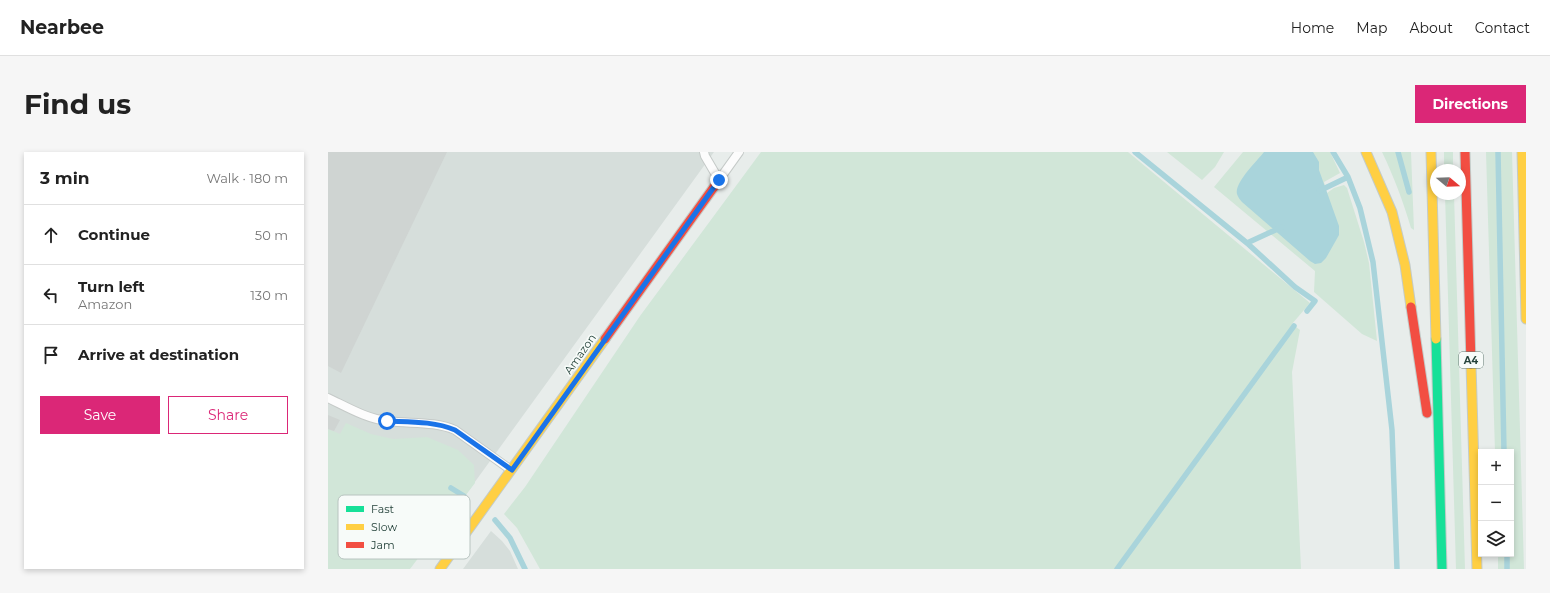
<!DOCTYPE html>
<meta charset="utf-8">
<style>
body{margin:0;font-family:Montserrat,sans-serif;background:#f6f6f6;color:#222}
.controls{position:absolute;right:12px;bottom:12px;display:grid;overflow:hidden;border-radius:0px;box-shadow:0 2px 6px #0003}
.controls button{width:36px;height:36px;display:grid;place-items:center;padding:0;border:0;border-bottom:1px solid #e0e0e0;background:#fff;color:#222;font:20px sans-serif}
.compass{position:absolute;left:1102px;top:12px;width:36px;height:36px;border-radius:50%;background:#fff;box-shadow:0 2px 6px #0003;rotate:109deg}
.stop{position:absolute;width:12px;height:12px;margin:-9px;border:3px solid #1a73e8;border-radius:50%;background:#fff}
.stop.end{background:#1a73e8;border-color:#fff;box-shadow:0 1px 4px #0008}
.list{margin:0;padding:0;list-style:none}
h2{display:flex;justify-content:space-between;align-items:center;height:52px;margin:0;padding:0 16px;font-size:17px}
h2 small{font-size:13px;font-weight:400;color:#767676}
.list li{display:grid;grid-template-columns:26px 1fr auto;gap:12px;align-items:center;box-sizing:border-box;height:60px;padding:0 16px;border-top:1px solid #e0e0e0}
.list b{display:block;font-size:15px;white-space:nowrap}
.list p{margin:0;font-size:13px;white-space:nowrap;color:#767676}
.list em{font-size:13px;font-style:normal;color:#767676}
.actions{display:flex;gap:8px;padding:12px 16px}
.actions a{flex:1;padding:9px 0;border:1px solid #db2777;border-radius:0px;text-align:center;font-size:14px;color:#db2777}
.actions .main{background:#db2777;color:#fff}
.icon{flex:none;width:22px;height:22px;fill:none;stroke:currentColor;stroke-width:2;stroke-linecap:round;stroke-linejoin:round}
.map{position:relative;flex:none;width:1198px;height:417px;overflow:hidden;border-radius:0px}
header{display:flex;align-items:center;gap:24px;box-sizing:border-box;height:56px;padding:0 20px;background:#fff;border-bottom:1px solid #e0e0e0}
header strong{font-size:19px}
nav{display:flex;gap:22px;margin-inline-start:auto;font-size:14px}
.intro{display:flex;align-items:center;justify-content:space-between;box-sizing:border-box;height:96px;padding:0 24px}
h1{margin:0;font-size:28px}
.button{padding:10px 18px;border-radius:0px;background:#db2777;color:#fff;font-size:14px;font-weight:700}
main{display:flex;gap:24px;padding:0 24px}
aside{flex:1;background:#fff;border-radius:0px;box-shadow:0 2px 6px #0003}
.map>svg:first-child{display:block}
.built{fill:#d6dedb}
.green{fill:#d1e6d8}
.water{fill:#a9d4db}
.lines{fill:none;stroke-linecap:round;stroke-linejoin:round}
.stream{stroke:#a9d4db;stroke-width:5.5}
.building{fill:#cfd4d2}
.lane-casing{stroke:#c5cac8;stroke-width:10}
.fast-casing{stroke:#c3cbc8;stroke-width:11}
.slow-casing{stroke:#c3cbc8;stroke-width:11}
.jam-casing{stroke:#c3cbc8;stroke-width:11}
.lane{stroke:#fcfcfc;stroke-width:8}
.fast{stroke:#16e098;stroke-width:9}
.slow{stroke:#ffcf43;stroke-width:9}
.jam{stroke:#f24e42;stroke-width:9}
.route{stroke:#1a73e8;stroke-width:5}
.labels{text-anchor:middle;stroke-width:3.5;stroke-linejoin:round;paint-order:stroke}
.shield{fill:#f7fbf9;stroke:#637a73;stroke-width:1}
.shield-label{font-size:10px;font-weight:bold;fill:#24423a}
.street-label{font-size:11px;fill:#24423a;stroke:#f7fbf9}
.key{fill:#f7fbf9;stroke:#b8c4c0;stroke-width:1}
.key-label{font-size:11px;fill:#24423a}
</style>
<header>
<strong>Nearbee</strong>
<nav><a>Home</a><a>Map</a><a>About</a><a>Contact</a></nav>
</header>
<div class="intro"><h1>Find us</h1><a class="button">Directions</a></div>
<main>
<aside>
<h2>3 min<small>Walk · 180 m</small></h2>
<ul class="list">
<li><svg class="icon" aria-label="ahead" viewBox="0 0 24 24"><path d="M12 20V5M6 11l6-6 6 6"/></svg><div><b>Continue</b></div><em>50 m</em></li>
<li><svg class="icon" aria-label="left" viewBox="0 0 24 24"><path d="M17 20v-9H6M10 6l-5 5 5 5"/></svg><div><b>Turn left</b><p>Amazon</p></div><em>130 m</em></li>
<li><svg class="icon" aria-label="arrive" viewBox="0 0 24 24"><path d="M6 21V4h12l-3 4 3 4H6"/></svg><div><b>Arrive at destination</b></div></li>
</ul>
<div class="actions"><a class="main">Save</a><a>Share</a></div>
</aside>
<div class="map">
<svg width="1198" height="417" viewBox="0 0 1198 417">
<rect width="100%" height="100%" fill="#e8edeb"/>
<path class="built" d="M0,0H386L128,356L0,318Z
M163,379L174,389L182,399L190,417H135Z"/>
<path class="green" d="M433,0H800L982,151L964,172L972,178L964,220L973,417H212L189,376L176,362L197,335L312,164Z
M839,0H896L887,15L874,28Z
M915,0H1002L1012,21L996,30L999,41L1006,36L1016,33L1019,36L1036,90L1041,111L1049,189L1034,182L986,140L987,119L886,35Z
M1054,0H1083L1086,78L1083,76C1075,49 1066,25 1054,0Z
M1116,0H1125V18H1116Z
M1158,0H1184L1196,417H1170V402H1183V300H1167Z
M1117,42H1126L1137,417H1128Z
M18,271L43,282L65,287L99,285L130,298L146,313L147,331L82,417H0V277L12,282Z"/>
<path class="water" d="M936,0H985L991,10V18L1011,74V83L998,106L993,111L987,112L982,109L914,50C912,48 910,45 909,42C906,31 929,9 936,0Z"/>
<g class="lines">
<path class="stream" d="M807,0L919,91L967,135L987,149L979,159
M1005,0L1020,25L1032,56L1045,110L1064,278L1069,417
M1070,0L1081,40
M1170,0L1176,300
M991,39L1020,25
M919,91L954,75
M123,336L136,344
M167,368L182,386L197,417
M1179,402V417
M789,417L966,174"/>
</g>
<path class="building" d="M0,0H119L13,221L0,214Z
M0,263L12,268L6,279L0,277Z"/>
<g class="lines">
<defs>
<path id="lane" d="M376,0L377,4L391,28L411,0
M0,246C19,255 39,267 60,269C83,272 106,269 127,278L183,318"/>
<path id="fast" d="M1108,187L1114,417"/>
<path id="slow" d="M1038,0L1064,60L1077,113L1083,155
M1103,0L1108,187
M1194,0L1198,167
M1143,212L1149,417
M112,417L277,187"/>
<path id="jam" d="M1137,0L1143,212
M1083,155L1099,261
M277,187L391,28"/>
</defs>
<use href="#lane" class="lane-casing"/>
<use href="#fast" class="fast-casing"/>
<use href="#slow" class="slow-casing"/>
<use href="#jam" class="jam-casing"/>
<use href="#lane" class="lane"/>
<use href="#fast" class="fast"/>
<use href="#slow" class="slow"/>
<use href="#jam" class="jam"/>
</g>
<g class="lines">
<path class="route" d="M59,269C81,270 106,269 127,278L184,318L391,28"/>
</g>
<g class="labels">
<rect class="shield" x="1131" y="200" width="24" height="16" rx="3"/>
<g class="shield-label">
<text x="1143" y="212">A4</text>
</g>
<g class="street-label">
<text transform="translate(252 202) rotate(-55)" y="4">Amazon</text>
</g>
</g>
<rect x="10" y="343" width="132" height="64" rx="6" class="key"/>
<rect x="18" y="354" width="18" height="6" fill="#16e098"/>
<rect x="18" y="372" width="18" height="6" fill="#ffcf43"/>
<rect x="18" y="390" width="18" height="6" fill="#f24e42"/>
<g class="key-label">
<text x="43" y="361">Fast</text>
<text x="43" y="379">Slow</text>
<text x="43" y="397">Jam</text>
</g>
</svg>
<div class="controls">
<button>+</button>
<button>−</button>
<button><svg class="icon" aria-label="layers" viewBox="0 0 24 24"><path d="M12 4l9 5-9 5-9-5zM3 14l9 5 9-5"/></svg></button>
</div>
<svg class="compass" viewBox="-18 -18 36 36"><path d="M0-13l5 13h-10z" fill="#e53935"/><path d="M0 13l5-13h-10z" fill="#767676"/></svg>
<div class="stop" style="left:59px;top:269px"></div>
<div class="stop end" style="left:391px;top:28px"></div>
</div>
</main>
